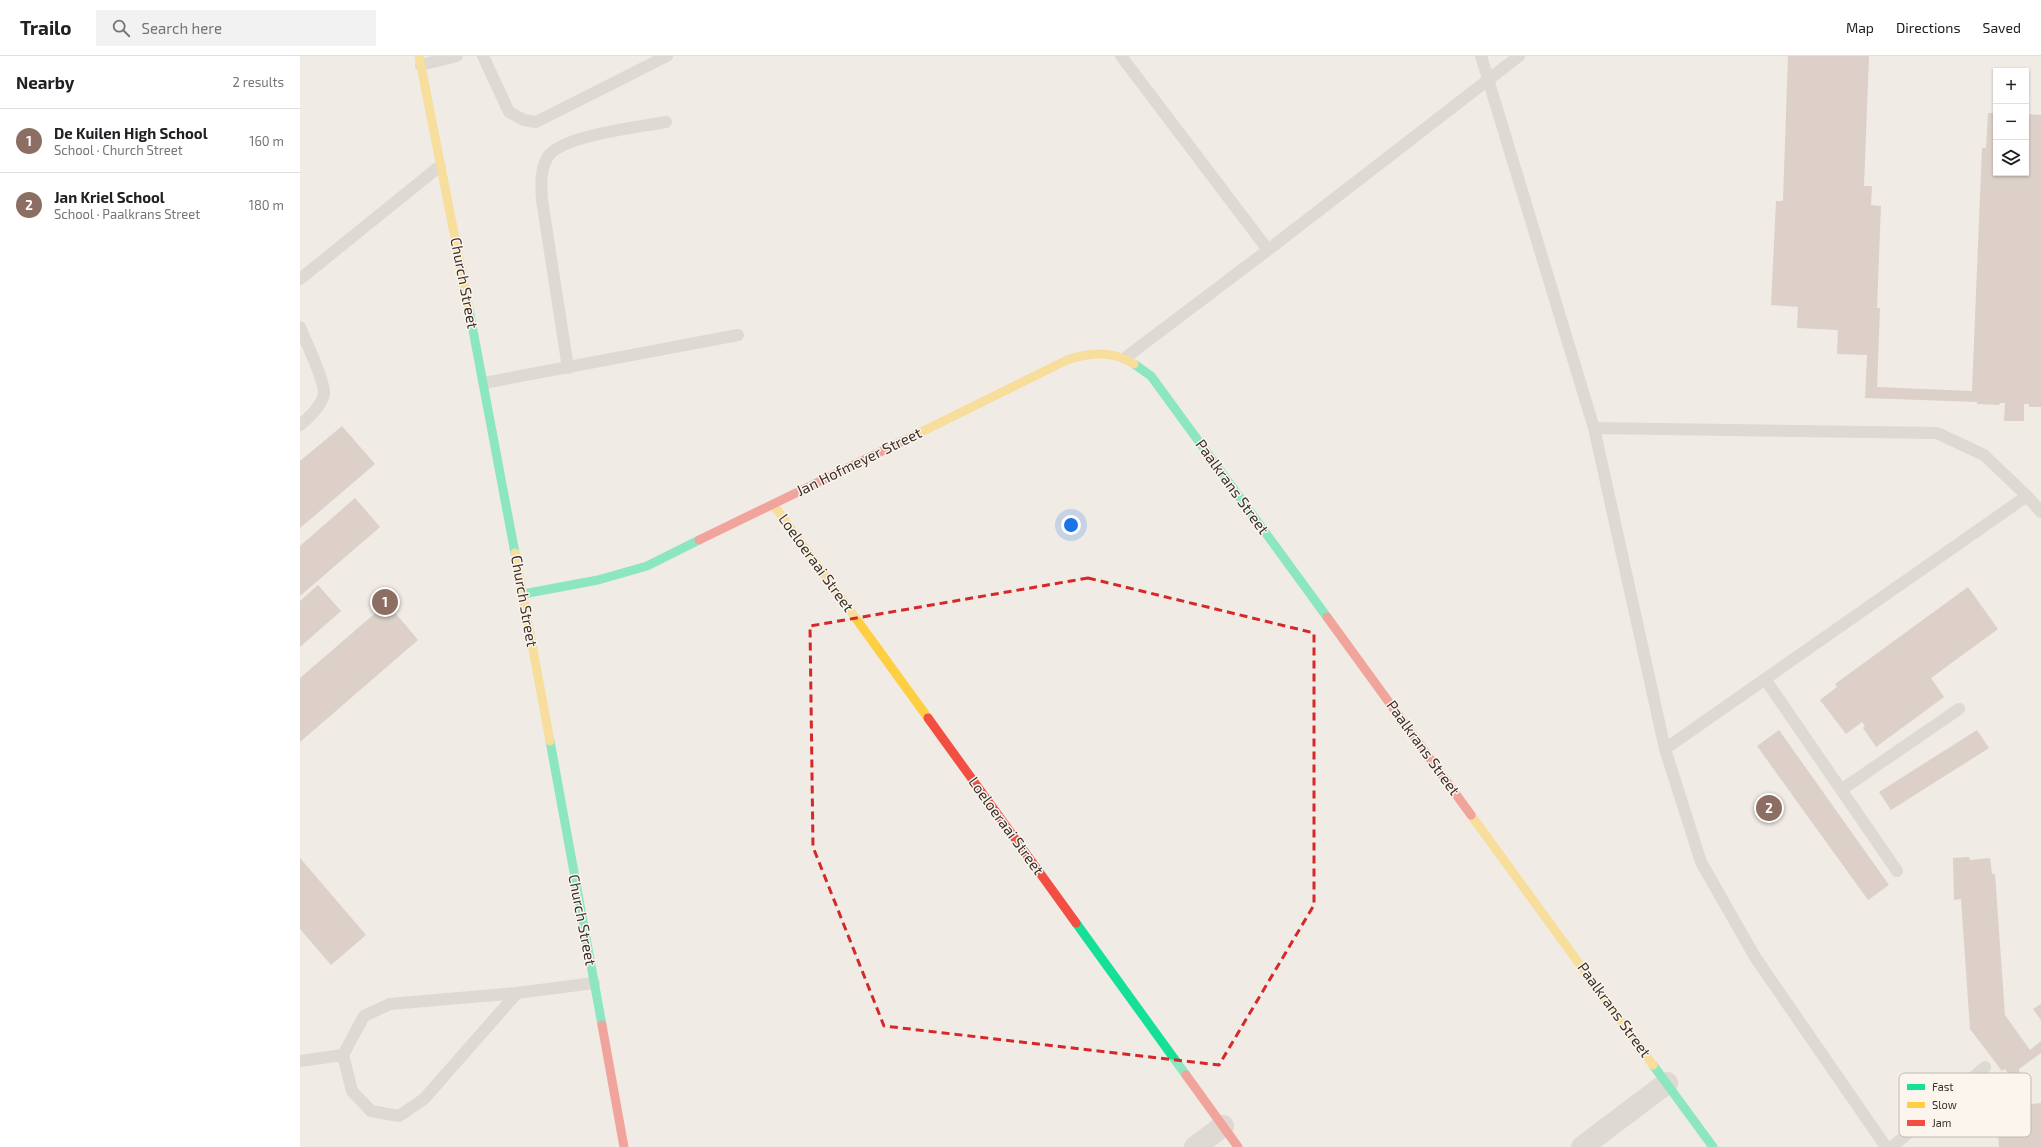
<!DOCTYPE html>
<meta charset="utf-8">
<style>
body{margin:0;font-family:"Exo 2",sans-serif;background:#f2f2f2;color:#202124}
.controls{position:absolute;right:12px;top:12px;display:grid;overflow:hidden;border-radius:0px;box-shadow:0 1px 3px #0004}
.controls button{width:36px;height:36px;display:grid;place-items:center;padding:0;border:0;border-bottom:1px solid #e0e0e0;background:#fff;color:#202124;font:20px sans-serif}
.you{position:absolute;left:771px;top:469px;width:14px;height:14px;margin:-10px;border:3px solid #fff;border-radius:50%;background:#1a73e8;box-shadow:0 0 0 6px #1a73e833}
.badge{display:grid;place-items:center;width:26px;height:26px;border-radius:50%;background:#ea580c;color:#fff;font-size:13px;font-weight:700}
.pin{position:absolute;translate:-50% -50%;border:2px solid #fff;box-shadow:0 1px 4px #0006}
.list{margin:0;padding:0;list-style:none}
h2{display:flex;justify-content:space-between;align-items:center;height:52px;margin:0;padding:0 16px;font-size:17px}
h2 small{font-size:13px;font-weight:400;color:#757577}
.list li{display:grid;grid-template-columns:26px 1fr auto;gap:12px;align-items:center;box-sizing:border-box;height:64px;padding:0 16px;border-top:1px solid #e0e0e0}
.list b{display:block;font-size:15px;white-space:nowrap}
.list p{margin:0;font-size:13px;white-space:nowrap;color:#757577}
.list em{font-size:13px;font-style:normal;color:#757577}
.icon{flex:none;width:22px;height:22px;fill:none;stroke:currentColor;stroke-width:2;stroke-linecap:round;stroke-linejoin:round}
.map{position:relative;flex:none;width:1741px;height:1091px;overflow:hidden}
header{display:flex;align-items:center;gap:24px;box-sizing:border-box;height:56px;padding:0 20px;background:#fff;border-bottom:1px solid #e0e0e0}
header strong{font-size:19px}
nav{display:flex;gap:22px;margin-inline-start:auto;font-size:14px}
.search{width:280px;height:36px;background:#f2f2f2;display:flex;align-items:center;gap:10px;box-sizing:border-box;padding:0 14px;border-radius:0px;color:#757577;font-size:15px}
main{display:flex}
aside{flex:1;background:#fff}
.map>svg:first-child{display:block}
.building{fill:#c3afa7}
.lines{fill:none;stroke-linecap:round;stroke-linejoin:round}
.lane{stroke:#c9c3be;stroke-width:12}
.street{stroke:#c9c3be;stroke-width:22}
.fast{stroke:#16e098;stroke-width:9}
.slow{stroke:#ffcf43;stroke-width:9}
.jam{stroke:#f24e42;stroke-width:9}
.marked{fill:none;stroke:#d62828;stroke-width:3;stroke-dasharray:8 5;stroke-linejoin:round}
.labels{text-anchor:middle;stroke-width:3;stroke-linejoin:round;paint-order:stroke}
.street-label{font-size:15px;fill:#3b302b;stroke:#fbf5ee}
.key{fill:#fbf5ee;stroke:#c1bab4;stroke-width:1}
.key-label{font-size:11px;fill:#3b302b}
</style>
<header>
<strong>Trailo</strong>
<div class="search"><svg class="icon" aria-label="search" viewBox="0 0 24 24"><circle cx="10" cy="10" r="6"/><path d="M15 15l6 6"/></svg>Search here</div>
<nav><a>Map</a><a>Directions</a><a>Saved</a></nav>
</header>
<main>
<aside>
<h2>Nearby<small>2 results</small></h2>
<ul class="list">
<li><span class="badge" style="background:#8d6e63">1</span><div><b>De Kuilen High School</b><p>School · Church Street</p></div><em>160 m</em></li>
<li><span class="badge" style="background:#8d6e63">2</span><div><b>Jan Kriel School</b><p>School · Paalkrans Street</p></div><em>180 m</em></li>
</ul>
</aside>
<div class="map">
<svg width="1741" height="1091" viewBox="0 0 1741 1091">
<rect width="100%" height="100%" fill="#f0ebe5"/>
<path class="building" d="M1488,0H1569L1564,130H1572L1571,149L1581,150L1577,252H1580L1577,331L1672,335L1682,92H1686L1688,57H1696V117H1726V58L1741,59V351H1729V348H1724V365H1704L1705,347H1699L1700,349L1677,348V346L1565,342L1567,299L1537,298L1538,274L1497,272L1498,251L1471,249L1476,145H1483Z
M42,370L75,408L0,472V405Z
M55,442L80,471L0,540V490Z
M18,529L41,555L0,591V545Z
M1668,531L1698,573L1631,622L1644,641L1576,691L1563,672L1565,670L1562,666L1546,678L1520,644L1537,631L1535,628Z
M87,547L118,584L0,686V622Z
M1479,674L1589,829L1568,844L1457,690Z
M1677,674L1689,692L1591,754L1579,736Z
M1669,801L1670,804L1690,802L1692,818H1695L1705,959L1730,994L1741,985V997L1719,1013L1722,1049L1741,1047V1091H1699L1696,1051L1712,1049L1709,1020L1705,1013L1702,1015L1670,973L1661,843L1654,844L1653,802Z
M0,802L66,879L31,909L0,873Z
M1741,948V964L1733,953Z"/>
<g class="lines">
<path class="lane" d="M183,0L209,56L224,64L236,66L367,0
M821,0L968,194
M1181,0L1294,372L1365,693L1401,806L1455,901L1586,1091
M121,9L157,0
M0,223L140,110
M0,271C5,284 25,325 24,338C21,351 10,361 0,369
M825,302L968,194L1219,0
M268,312L242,144C241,130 240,116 247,102C260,79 341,71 366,66
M184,327L438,279
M1294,372L1637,377L1684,399L1727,440L1741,456
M1465,623L1597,815
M1365,693L1727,440
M1541,734L1659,653
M217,937L124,1043L99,1060L71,1055L52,1035L43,999L64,960L90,948L217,937L294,927
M0,1005L43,999
M1592,1091L1685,1011"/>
<path class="street" d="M895,1091L923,1070
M1282,1091L1367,1027"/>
<path class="fast" d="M169,253L215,497
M834,308L851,320L1027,561
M223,538L298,524L347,510L399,484
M250,685L302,969
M776,867L886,1019
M1353,1009L1413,1091"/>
<path class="slow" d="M119,0L169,253
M605,384L767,304C790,296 813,294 834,308
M473,448L628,662
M215,497L250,685
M1171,759L1353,1009"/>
<path class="jam" d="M399,484L605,384
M1027,561L1171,759
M628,662L776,867
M302,969L324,1091
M886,1019L938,1091"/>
</g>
<path d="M0 0H1741V1091H0ZM788,522L1014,577V849L919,1009L584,970L513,791L510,570Z" fill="#f0ebe5" fill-opacity=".55" fill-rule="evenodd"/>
<path class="marked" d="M788,522L1014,577V849L919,1009L584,970L513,791L510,570Z"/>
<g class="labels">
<g class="street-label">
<text transform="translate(164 227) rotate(79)" y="5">Church Street</text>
<text transform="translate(559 406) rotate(-26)" y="5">Jan Hofmeyer Street</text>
<text transform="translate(932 431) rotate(54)" y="5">Paalkrans Street</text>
<text transform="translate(516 507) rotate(54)" y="5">Loeloeraai Street</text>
<text transform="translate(224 545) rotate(80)" y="5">Church Street</text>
<text transform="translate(1123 692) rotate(54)" y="5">Paalkrans Street</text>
<text transform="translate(706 770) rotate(54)" y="5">Loeloeraai Street</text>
<text transform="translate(282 864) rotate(79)" y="5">Church Street</text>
<text transform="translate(1314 954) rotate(54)" y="5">Paalkrans Street</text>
</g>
</g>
<rect x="1599" y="1017" width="132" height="64" rx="6" class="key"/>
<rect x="1607" y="1028" width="18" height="6" fill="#16e098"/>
<rect x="1607" y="1046" width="18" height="6" fill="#ffcf43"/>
<rect x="1607" y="1064" width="18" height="6" fill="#f24e42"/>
<g class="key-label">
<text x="1632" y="1035">Fast</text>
<text x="1632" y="1053">Slow</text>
<text x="1632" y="1071">Jam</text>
</g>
</svg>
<div class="controls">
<button>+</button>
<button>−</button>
<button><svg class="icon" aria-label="layers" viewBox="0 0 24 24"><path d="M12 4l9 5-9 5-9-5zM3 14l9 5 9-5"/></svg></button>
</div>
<div class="you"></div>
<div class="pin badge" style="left:85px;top:546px;background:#8d6e63">1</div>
<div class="pin badge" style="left:1469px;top:752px;background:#8d6e63">2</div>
</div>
</main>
